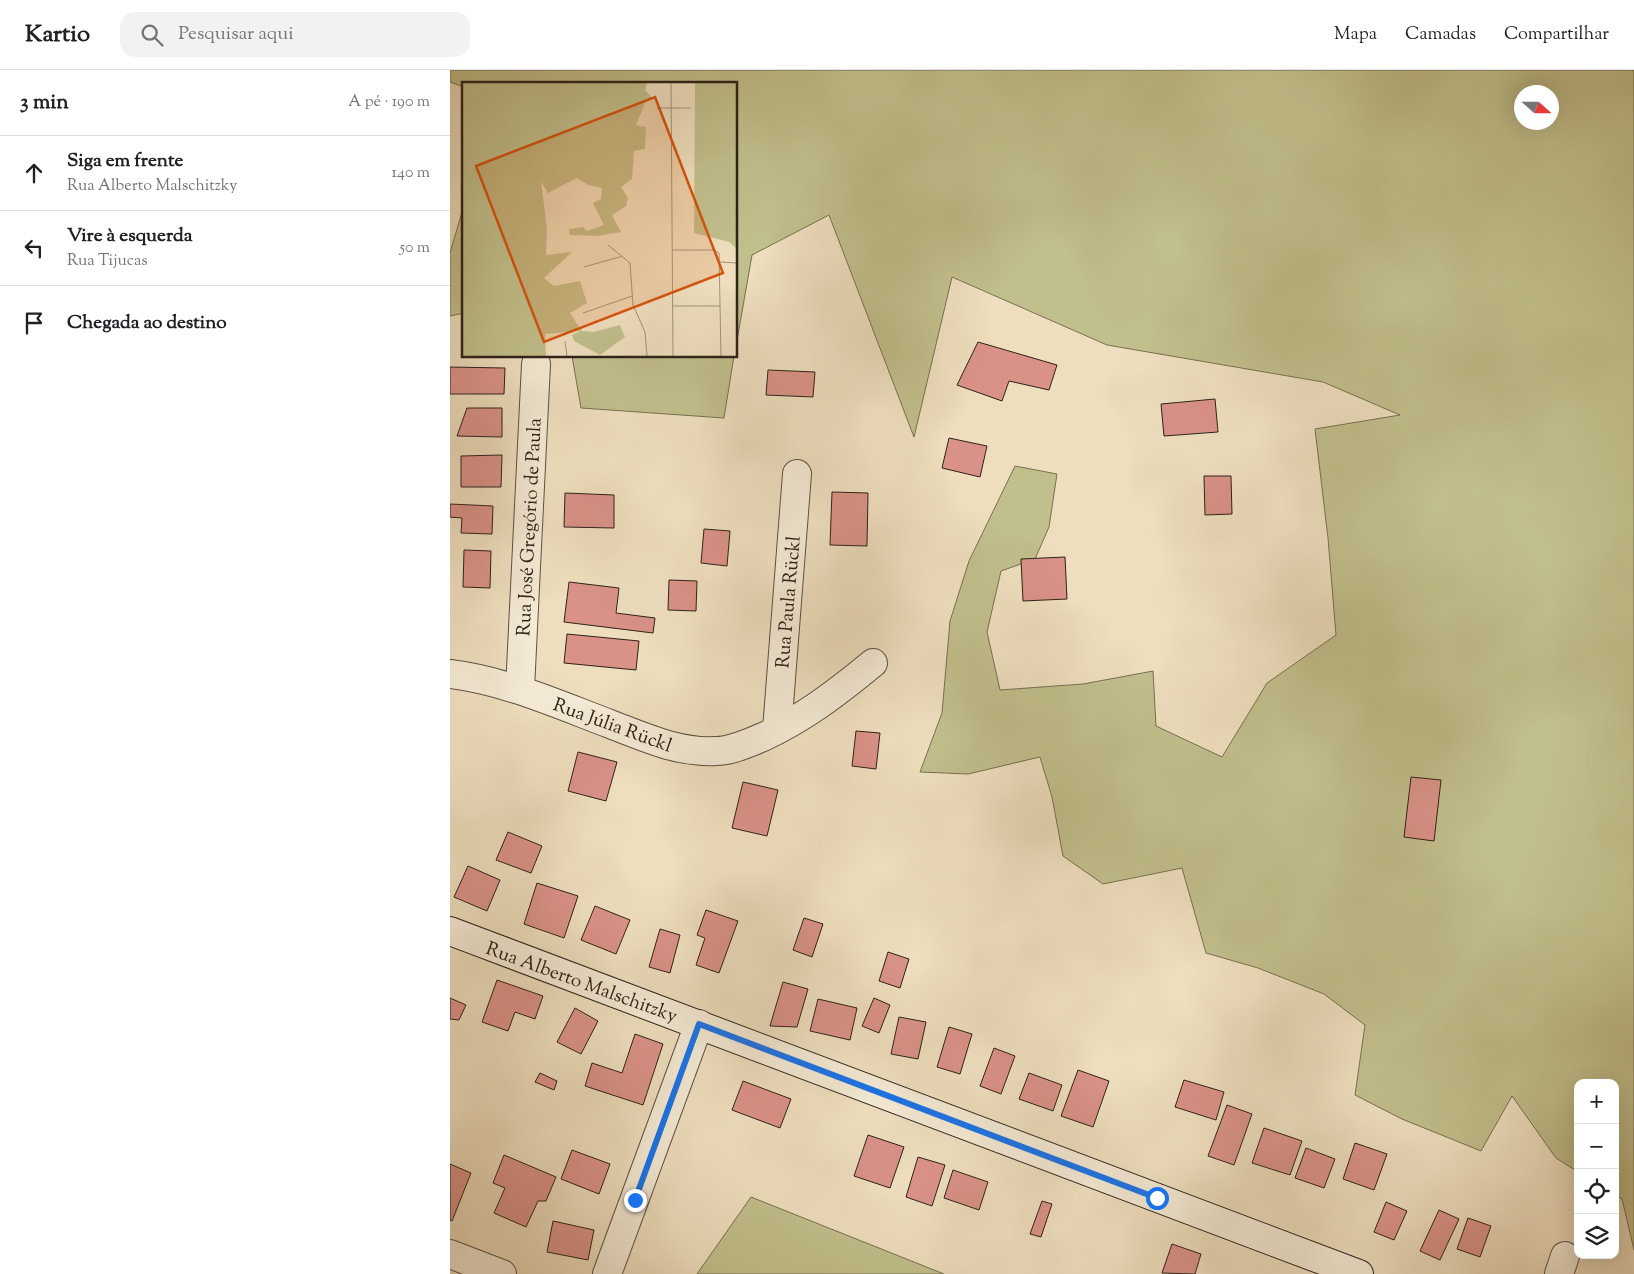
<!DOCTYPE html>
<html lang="pt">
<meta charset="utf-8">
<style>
body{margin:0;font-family:"Sorts Mill Goudy",serif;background:#f2f2f2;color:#202124}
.controls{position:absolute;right:15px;bottom:15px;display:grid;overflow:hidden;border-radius:10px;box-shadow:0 5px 20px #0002}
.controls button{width:45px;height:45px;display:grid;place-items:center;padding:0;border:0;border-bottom:1px solid #e0e0e0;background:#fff;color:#202124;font:25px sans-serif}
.compass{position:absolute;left:1064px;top:15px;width:45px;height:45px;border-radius:50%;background:#fff;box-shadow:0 5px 20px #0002;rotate:111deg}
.stop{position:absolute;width:15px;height:15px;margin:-11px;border:4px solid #1a73e8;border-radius:50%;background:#fff}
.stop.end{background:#1a73e8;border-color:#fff;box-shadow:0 1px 5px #0008}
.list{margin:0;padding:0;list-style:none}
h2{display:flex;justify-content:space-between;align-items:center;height:65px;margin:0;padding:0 20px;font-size:21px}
h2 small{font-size:16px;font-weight:400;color:#757577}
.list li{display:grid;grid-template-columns:32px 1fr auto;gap:15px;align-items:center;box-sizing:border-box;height:75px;padding:0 20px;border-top:1px solid #e0e0e0}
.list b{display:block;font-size:19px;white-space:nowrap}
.list p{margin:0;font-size:16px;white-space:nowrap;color:#757577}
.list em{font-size:16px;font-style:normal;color:#757577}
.icon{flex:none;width:28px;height:28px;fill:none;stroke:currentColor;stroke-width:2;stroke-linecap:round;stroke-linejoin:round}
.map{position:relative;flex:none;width:1184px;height:1204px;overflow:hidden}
header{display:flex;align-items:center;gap:30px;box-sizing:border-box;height:70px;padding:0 25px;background:#fff;border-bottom:1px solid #e0e0e0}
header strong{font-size:24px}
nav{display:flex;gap:28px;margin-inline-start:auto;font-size:18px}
.search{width:350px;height:45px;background:#f2f2f2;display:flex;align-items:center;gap:12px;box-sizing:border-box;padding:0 18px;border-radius:15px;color:#757577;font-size:19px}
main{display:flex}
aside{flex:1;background:#fff}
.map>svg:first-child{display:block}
.green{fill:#c1bf8c;stroke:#777052;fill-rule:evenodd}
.building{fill:#da9288;stroke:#2d2219}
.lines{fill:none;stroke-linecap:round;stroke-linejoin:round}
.street-casing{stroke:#5d5142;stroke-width:30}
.secondary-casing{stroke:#2d2219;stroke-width:30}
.street{stroke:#f4ead5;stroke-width:28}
.secondary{stroke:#f4ead5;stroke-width:28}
.route{stroke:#1a73e8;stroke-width:6}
.labels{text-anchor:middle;stroke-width:4;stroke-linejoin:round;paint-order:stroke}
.street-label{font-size:19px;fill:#2d2219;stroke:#f4ead5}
.inset-road{fill:none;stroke:#a1937c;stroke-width:1}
.view{fill:#d5540d;fill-opacity:0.15;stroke:#d5540d;stroke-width:2.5}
.inset-edge{fill:none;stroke:#2d2219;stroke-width:2.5}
</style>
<header>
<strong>Kartio</strong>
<div class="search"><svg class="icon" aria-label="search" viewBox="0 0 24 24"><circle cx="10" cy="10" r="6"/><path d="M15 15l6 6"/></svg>Pesquisar aqui</div>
<nav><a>Mapa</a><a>Camadas</a><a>Compartilhar</a></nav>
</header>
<main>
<aside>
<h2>3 min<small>A pé · 190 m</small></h2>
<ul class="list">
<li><svg class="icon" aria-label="ahead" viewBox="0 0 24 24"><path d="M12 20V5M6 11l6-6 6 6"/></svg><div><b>Siga em frente</b><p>Rua Alberto Malschitzky</p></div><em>140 m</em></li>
<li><svg class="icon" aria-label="left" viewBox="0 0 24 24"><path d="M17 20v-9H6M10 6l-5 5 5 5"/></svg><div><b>Vire à esquerda</b><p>Rua Tijucas</p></div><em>50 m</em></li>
<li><svg class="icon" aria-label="arrive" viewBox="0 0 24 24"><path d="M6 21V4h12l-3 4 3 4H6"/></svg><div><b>Chegada ao destino</b></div></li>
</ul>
</aside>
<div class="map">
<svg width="1184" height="1204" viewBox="0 0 1184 1204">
<rect width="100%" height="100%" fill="#eedebe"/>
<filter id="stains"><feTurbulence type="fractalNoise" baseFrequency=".004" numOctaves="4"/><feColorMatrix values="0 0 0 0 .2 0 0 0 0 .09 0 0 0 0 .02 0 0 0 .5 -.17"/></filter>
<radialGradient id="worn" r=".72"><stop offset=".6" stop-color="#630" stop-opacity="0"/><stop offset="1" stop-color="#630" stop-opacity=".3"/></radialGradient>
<path class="green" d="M0,0H1184V1180L1172,1129L1165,1125V1013H1128V1102L1106,1088L1062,1026L1031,1081L952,1049L905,1025L915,955L874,924L808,898L756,883L732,798L653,814L613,786L602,727L590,687L518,704L470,702L492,643L500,551L519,491L565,396L607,404L599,457L585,489L551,501L537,562L550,620L633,614L703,601L706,656L772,687L817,613L886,565L878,468L865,359L950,345L873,312L657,275L502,207L464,367L379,145L302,185L286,276V14H14V17L0,12ZM1072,22H1102V52H1072Z
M14,135V243L0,246V183Z
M122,286H284L274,348L131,338Z
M301,1127L494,1204H247Z"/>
<path class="building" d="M528,272L607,295L599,320L559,311L552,331L507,315Z
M0,297L55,298L54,324H0Z
M318,300L365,302L363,327L316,325Z
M765,329L768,362L714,366L711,334Z
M17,338H52V367L7,366Z
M499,368L537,376L530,407L492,398Z
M52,385L51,417H11V386Z
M754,406H781L782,444L755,445Z
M382,422L418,423L417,476L380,475Z
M115,423L164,425V458L114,457Z
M0,434L43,436L42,464L11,463L12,448L0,447Z
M254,459L280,461L277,496L251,493Z
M14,480L41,481L40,518L13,517Z
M615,487L617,529L573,531L571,489Z
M219,510L247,511L246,541L218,540Z
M119,512L169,518L166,543L205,548L203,563L114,552Z
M117,564L189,571L186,600L114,593Z
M406,661L430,663L426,699L402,696Z
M128,682L167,692L156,731L118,721Z
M961,707L991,710L984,771L954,767Z
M293,712L328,720L317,766L282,758Z
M58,762L92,776L81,803L46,790Z
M18,796L50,810L37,841L4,827Z
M87,813L128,826L114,868L74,854Z
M145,836L180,850L166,884L131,870Z
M256,840L288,851L269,903L246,895L255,868L247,865Z
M354,848L373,854L362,887L343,880Z
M210,859L230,865L220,903L199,897Z
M438,882L459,889L450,918L429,911Z
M47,910L93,926L85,949L65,942L58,961L32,952Z
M333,912L358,919L347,957L320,956Z
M0,928L16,935L9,950L0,949Z
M424,928L440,935L429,963L412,956Z
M368,929L407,938L400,970L360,961Z
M125,938L148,951L131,984L107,972Z
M449,947L476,952L468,989L441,984Z
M499,957L522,964L510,1004L487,997Z
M185,964L213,974L193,1035L135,1016L142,993L172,1003Z
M544,978L565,986L551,1024L530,1016Z
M628,1000L659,1011L643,1057L611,1046Z
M90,1003L107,1011L104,1020L85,1012Z
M579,1003L612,1015L603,1041L569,1029Z
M734,1010L774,1022L766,1050L725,1037Z
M293,1011L341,1029L330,1058L282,1040Z
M777,1035L802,1044L784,1095L758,1086Z
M814,1058L852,1071L840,1105L802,1093Z
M418,1065L454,1077L440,1118L404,1106Z
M905,1073L937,1084L924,1120L893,1109Z
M856,1078L885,1089L874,1118L845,1108Z
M122,1080L160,1094L149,1124L111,1109Z
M54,1085L106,1107L96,1131H88L76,1157L44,1143L55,1118L43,1113Z
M468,1087L495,1095L482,1136L456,1127Z
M0,1094L21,1103L2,1151L0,1150Z
M503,1100L538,1112L529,1140L494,1128Z
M592,1131L602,1134L591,1167L580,1164Z
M936,1132L957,1141L944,1170L924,1162Z
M989,1140L1009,1149L990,1190L970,1181Z
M1018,1148L1041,1156L1030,1187L1007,1179Z
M103,1151L144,1160L138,1190L97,1182Z
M722,1174L751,1184L745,1204L712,1203Z"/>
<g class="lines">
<defs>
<path id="street" d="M0,604C56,611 107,634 160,654C194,667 228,683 266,681C282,681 298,673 313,667C354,648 388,622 423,593
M70,619L86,294
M327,660L347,404
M0,1184L52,1204
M157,1204L249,954
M1109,1204L1115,1186"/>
<path id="secondary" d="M0,861L909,1204"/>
</defs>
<use href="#street" class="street-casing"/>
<use href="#secondary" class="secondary-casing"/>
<use href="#street" class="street"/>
<use href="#secondary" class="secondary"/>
</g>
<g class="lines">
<path class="route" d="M185,1130L249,954L707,1128"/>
</g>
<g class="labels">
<g class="street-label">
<text transform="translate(78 457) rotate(-87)" y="7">Rua José Gregório de Paula</text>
<text transform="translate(337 532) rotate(-85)" y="7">Rua Paula Rückl</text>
<text transform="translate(163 654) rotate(20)" y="7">Rua Júlia Rückl</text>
<text transform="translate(132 911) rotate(20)" y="7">Rua Alberto Malschitzky</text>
</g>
</g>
<g transform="translate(12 12)">
<rect width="275" height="275" fill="#eedebe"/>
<path d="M0,1H185L183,8L190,16L183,21L174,43L184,45L183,67L172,69L170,97L159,105L166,116L164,124L150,133L159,150L135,154L108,153L107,147L121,145L125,149L142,143L131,121L139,117L140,106L126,103L115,96L86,111L79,100L85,147L84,173L110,170L82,196L92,204L118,199L125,221L108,231L120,249L132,250L158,243L163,255L138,273L112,259L110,253L118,249L83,252L84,274H0ZM233,1H275V167L267,160L232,151Z" fill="#c1bf8c"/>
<path class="inset-road" d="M209,1L211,274M195,26H229M146,163L168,181L171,223L183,250L185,274M210,168H251L257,171L259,274M258,180L275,181M122,185L161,174M210,224H258M121,231L170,214M103,259L105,274"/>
<path class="view" d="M193,15L261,191L82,260L14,84Z"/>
<rect width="275" height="275" class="inset-edge"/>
</g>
<rect width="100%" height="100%" filter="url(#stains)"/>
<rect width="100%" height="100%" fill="url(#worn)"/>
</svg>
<div class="controls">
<button>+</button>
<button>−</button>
<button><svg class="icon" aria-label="locate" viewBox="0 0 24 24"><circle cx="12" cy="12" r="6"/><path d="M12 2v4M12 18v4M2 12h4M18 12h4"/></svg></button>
<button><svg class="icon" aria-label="layers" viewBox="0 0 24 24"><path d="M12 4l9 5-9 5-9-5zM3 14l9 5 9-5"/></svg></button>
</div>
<svg class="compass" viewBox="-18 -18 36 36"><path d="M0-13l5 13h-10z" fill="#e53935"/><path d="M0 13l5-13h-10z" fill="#757577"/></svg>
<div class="stop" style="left:707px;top:1128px"></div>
<div class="stop end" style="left:185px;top:1130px"></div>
</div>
</main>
